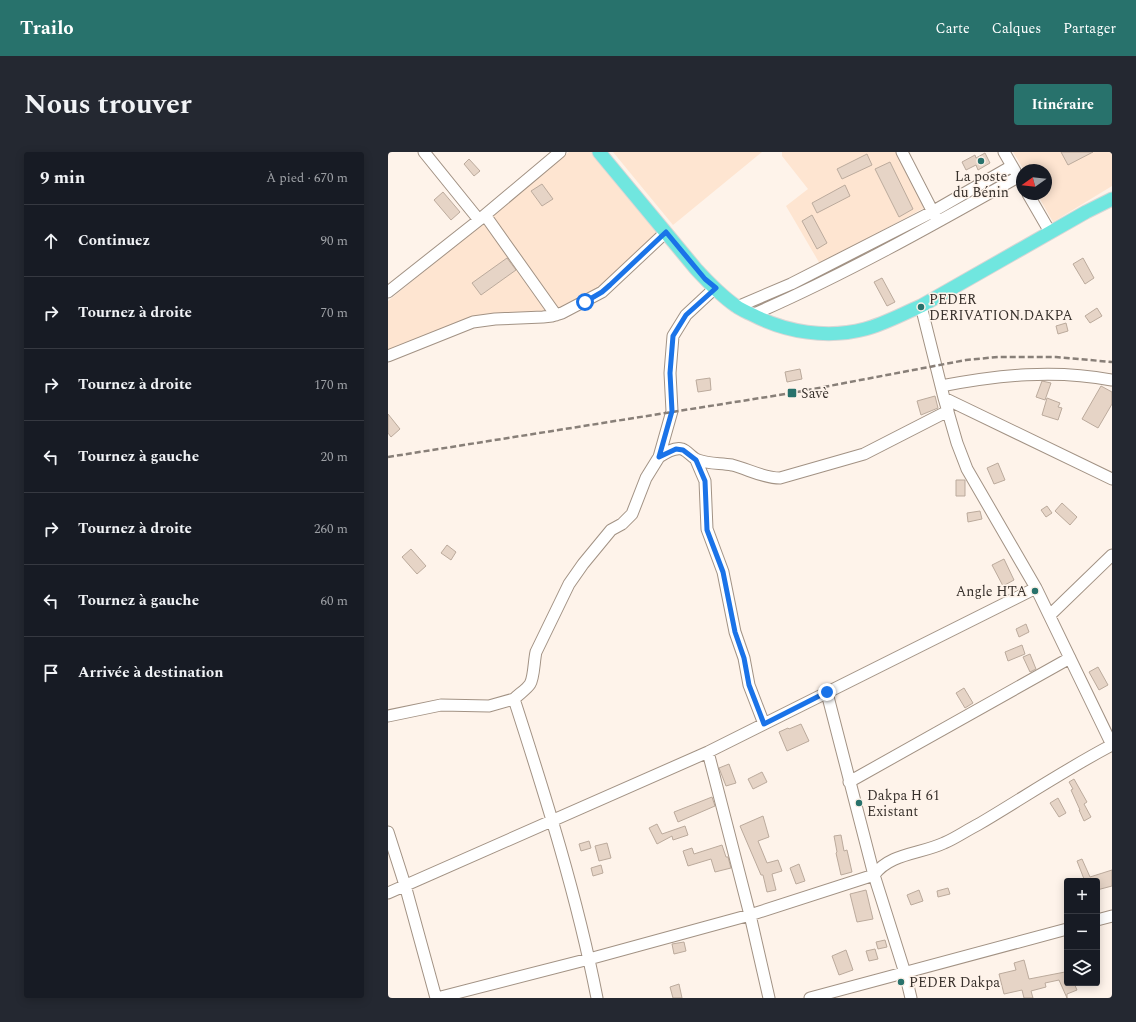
<!DOCTYPE html>
<html lang="fr">
<meta charset="utf-8">
<style>
body{margin:0;font-family:Spectral,serif;background:#242831;color:#f1f3f6}
.controls{position:absolute;right:12px;bottom:12px;display:grid;overflow:hidden;border-radius:4px;box-shadow:0 2px 10px #0003}
.controls button{width:36px;height:36px;display:grid;place-items:center;padding:0;border:0;border-bottom:1px solid #363941;background:#171b24;color:#f1f3f6;font:20px sans-serif}
.compass{position:absolute;left:628px;top:12px;width:36px;height:36px;border-radius:50%;background:#171b24;box-shadow:0 2px 10px #0003;rotate:255deg}
.stop{position:absolute;width:12px;height:12px;margin:-9px;border:3px solid #1a73e8;border-radius:50%;background:#fff}
.stop.end{background:#1a73e8;border-color:#fff;box-shadow:0 1px 4px #0008}
.list{margin:0;padding:0;list-style:none}
h2{display:flex;justify-content:space-between;align-items:center;height:52px;margin:0;padding:0 16px;font-size:17px}
h2 small{font-size:13px;font-weight:400;color:#9ea1a6}
.list li{display:grid;grid-template-columns:26px 1fr auto;gap:12px;align-items:center;box-sizing:border-box;height:72px;padding:0 16px;border-top:1px solid #363941}
.list b{display:block;font-size:15px;white-space:nowrap}
.list em{font-size:13px;font-style:normal;color:#9ea1a6}
.icon{flex:none;width:22px;height:22px;fill:none;stroke:currentColor;stroke-width:2;stroke-linecap:round;stroke-linejoin:round}
.map{position:relative;flex:none;width:724px;height:846px;overflow:hidden;border-radius:4px}
header{display:flex;align-items:center;gap:24px;box-sizing:border-box;height:56px;padding:0 20px;background:#28726c;color:#fff}
header strong{font-size:19px}
nav{display:flex;gap:22px;margin-inline-start:auto;font-size:14px}
.intro{display:flex;align-items:center;justify-content:space-between;box-sizing:border-box;height:96px;padding:0 24px}
h1{margin:0;font-size:28px}
.button{padding:10px 18px;border-radius:4px;background:#28726c;color:#fff;font-size:14px;font-weight:700}
main{display:flex;gap:24px;padding:0 24px}
aside{flex:1;background:#171b24;border-radius:4px;box-shadow:0 2px 10px #0003}
.map>svg:first-child{display:block}
.built{fill:#fee5d1}
.building{fill:#e6d4c6;stroke:#bbaa9c}
.lines{fill:none;stroke-linecap:round;stroke-linejoin:round}
.minor-casing{stroke:#a29284;stroke-width:13}
.major-casing{stroke:#d7d6d5;stroke-width:15}
.minor{stroke:#fff;stroke-width:11}
.major{stroke:#70e6df;stroke-width:13}
.rail{stroke:#887f78;stroke-width:2.5;stroke-dasharray:6 3;stroke-linecap:butt}
.route{stroke:#1a73e8;stroke-width:5}
.poi-dot{fill:#28726c;stroke:#fef3ea;stroke-width:1.5}
.labels{text-anchor:middle;stroke-width:3;stroke-linejoin:round;paint-order:stroke}
.poi-label{font-size:14px;fill:#38312c;stroke:#fef3ea;text-anchor:start}
</style>
<header>
<strong>Trailo</strong>
<nav><a>Carte</a><a>Calques</a><a>Partager</a></nav>
</header>
<div class="intro"><h1>Nous trouver</h1><a class="button">Itinéraire</a></div>
<main>
<aside>
<h2>9 min<small>À pied · 670 m</small></h2>
<ul class="list">
<li><svg class="icon" aria-label="ahead" viewBox="0 0 24 24"><path d="M12 20V5M6 11l6-6 6 6"/></svg><div><b>Continuez</b></div><em>90 m</em></li>
<li><svg class="icon" aria-label="right" viewBox="0 0 24 24"><path d="M7 20v-9h11M14 6l5 5-5 5"/></svg><div><b>Tournez à droite</b></div><em>70 m</em></li>
<li><svg class="icon" aria-label="right" viewBox="0 0 24 24"><path d="M7 20v-9h11M14 6l5 5-5 5"/></svg><div><b>Tournez à droite</b></div><em>170 m</em></li>
<li><svg class="icon" aria-label="left" viewBox="0 0 24 24"><path d="M17 20v-9H6M10 6l-5 5 5 5"/></svg><div><b>Tournez à gauche</b></div><em>20 m</em></li>
<li><svg class="icon" aria-label="right" viewBox="0 0 24 24"><path d="M7 20v-9h11M14 6l5 5-5 5"/></svg><div><b>Tournez à droite</b></div><em>260 m</em></li>
<li><svg class="icon" aria-label="left" viewBox="0 0 24 24"><path d="M17 20v-9H6M10 6l-5 5 5 5"/></svg><div><b>Tournez à gauche</b></div><em>60 m</em></li>
<li><svg class="icon" aria-label="arrive" viewBox="0 0 24 24"><path d="M6 21V4h12l-3 4 3 4H6"/></svg><div><b>Arrivée à destination</b></div></li>
</ul>
</aside>
<div class="map">
<svg width="724" height="846" viewBox="0 0 724 846">
<rect width="100%" height="100%" fill="#fef3ea"/>
<path class="built" d="M181,0H203L270,82L212,136L172,157L148,162L69,170L0,199V149Z
M225,0H374L285,73Z
M394,0H508L536,56L432,112L398,54L420,37L394,4Z
M625,0H724V34L665,70L649,42H658V18H636Z"/>
<path class="building" d="M673,0H705L680,13Z
M597,1L602,11L590,18L588,13L578,18L574,10L587,3L588,6Z
M479,2L484,13L454,27L449,17Z
M81,7L92,19L86,24L76,12Z
M502,10L525,57L511,65L487,17Z
M154,32L165,47L154,54L143,39Z
M457,33L462,44L429,61L424,51Z
M55,40L72,60L63,68L46,48Z
M424,63L439,91L429,97L414,69Z
M119,106L128,118L93,143L84,131Z
M695,106L706,126L697,132L685,112Z
M494,126L507,150L499,154L486,130Z
M709,156L714,164L702,171L697,164Z
M678,171L680,179L670,182L668,174Z
M412,217L414,227L399,230L397,220Z
M322,226L323,238L310,240L308,228Z
M654,229L663,231L657,248L648,245Z
M713,234L724,240V252L710,276L694,267Z
M547,244L550,256L533,263L529,249Z
M659,246L672,251L670,255L674,256L670,268L654,263Z
M0,262L12,277L3,285L0,281Z
M610,311L617,328L606,332L599,316Z
M568,328H577V344H568Z
M674,351L689,365L682,373L667,359Z
M659,354L664,361L658,365L653,358Z
M592,359L594,367L580,370L579,361Z
M59,393L68,400L63,408L53,401Z
M23,397L38,414L29,422L14,405Z
M616,407L626,428L615,434L604,413Z
M638,472L641,480L631,485L628,477Z
M634,493L637,502L620,509L617,500Z
M642,502L648,517L642,520L635,505Z
M710,515L720,533L711,538L701,520Z
M576,536L585,551L577,556L568,541Z
M413,572L421,589L399,599L391,580L400,576L401,577Z
M341,612L348,631L338,634L331,616Z
M374,620L379,630L365,637L360,627Z
M686,627L699,650L696,652L703,665L696,669L691,658H692L683,638L685,637L681,630Z
M324,645L327,654L290,670L286,660Z
M670,646L678,661L671,665L662,651Z
M375,664L381,685L370,689L379,711L390,708L394,719L384,722L388,738L379,740L375,723H373L352,674Z
M269,672L274,682L297,674L300,683L285,688L284,684L269,692L261,676Z
M453,683L456,699L459,698L464,720L453,723L448,701L449,700L446,684Z
M201,689L203,696L193,699L191,692Z
M219,691L223,706L211,709L207,694Z
M334,693L338,705H340L343,716L327,720L323,707L300,714L295,699L304,696L306,702Z
M694,707L702,725L724,718V734L709,738V729H693V728L696,727L689,709Z
M411,712L417,729L408,732L402,716Z
M213,713L215,721L205,724L203,716Z
M560,736L562,742L550,745L549,739Z
M478,738L485,767L469,770L462,742Z
M531,738L535,749L523,753L519,743Z
M497,788L499,795L490,797L488,790Z
M296,790L298,799L286,802L284,792Z
M487,797L490,807L481,809L478,799Z
M458,798L465,818L451,823L444,804Z
M636,808L641,827L677,820L679,831H686L689,838L679,842V846L671,828L657,831L658,835L643,839L645,846H636L634,838L616,842L611,822L628,818L626,811Z
M291,832L294,846H285L282,835Z"/>
<g class="lines">
<defs>
<path id="minor" d="M36,0L91,68
M514,0L548,66
M616,0L627,19
M640,42L662,80
M97,63L168,163
M0,140L91,68L172,0
M533,154L556,246L569,291L579,317L648,436L724,593
M349,155L403,132L544,60L624,14
M364,163C456,123 543,74 630,25
M0,204L85,170L107,167L155,165L164,164L174,161L214,140L278,80
M553,234C611,223 666,217 724,228
M556,246L724,327
M271,305C277,301 286,295 294,297C300,299 304,306 310,308C321,312 332,311 344,313C360,317 375,326 392,326L476,302L560,259
M308,308L317,329L319,377L335,420L347,480L356,506L361,533L376,572
M662,463L724,403
M439,541L486,723L517,821L523,846
M0,564L53,553L101,554L126,547
M320,600L362,763L381,846
M461,630L682,506
M0,680L17,733L48,846
M0,741L320,600L648,436
M709,768L724,764
M49,846L201,807L362,763L486,723C502,701 533,702 556,691C568,686 579,678 591,672C635,646 678,617 724,593
M209,846C189,744 158,646 126,547C131,542 139,537 142,532C146,526 146,508 148,500L181,432L195,412L223,378L234,372L244,362L258,326L271,305L284,259L282,221L285,184L298,163L327,136
M422,846L679,777"/>
<path id="major" d="M211,0L308,117C319,129 335,145 348,154C353,158 359,160 365,163C398,180 439,187 477,177C496,172 514,162 533,154L698,60L724,47"/>
</defs>
<use href="#minor" class="minor-casing"/>
<use href="#major" class="major-casing"/>
<use href="#minor" class="minor"/>
<use href="#major" class="major"/>
<path class="rail" d="M0,305L404,241L578,208L610,205H668L724,210"/>
</g>
<g class="lines">
<path class="route" d="M197,150L214,140L222,133L278,80L317,127L328,136L298,163L285,184L282,221L284,259L271,305L288,297L295,298L308,308L317,329L319,378L335,420L347,480L356,506L361,533L376,572L439,540"/>
</g>
<g class="poi-dot">
<circle cx="593" cy="9" r="4"/>
<circle cx="533" cy="155" r="4"/>
<rect x="399" y="236" width="10" height="10" rx="2"/>
<circle cx="647" cy="439" r="4"/>
<circle cx="471" cy="651" r="4"/>
<circle cx="513" cy="830" r="4"/>
</g>
<g class="labels">
<g class="poi-label">
<text x="593" y="29" text-anchor="middle">La poste<tspan x="593" dy="16">du Bénin</tspan></text>
<text x="541" y="152">PEDER<tspan x="541" dy="16">DERIVATION.DAKPA</tspan></text>
<text x="413" y="246">Savè</text>
<text x="639" y="444" text-anchor="end">Angle HTA</text>
<text x="479" y="648">Dakpa H 61<tspan x="479" dy="16">Existant</tspan></text>
<text x="521" y="835">PEDER Dakpa</text>
</g>
</g>
</svg>
<div class="controls">
<button>+</button>
<button>−</button>
<button><svg class="icon" aria-label="layers" viewBox="0 0 24 24"><path d="M12 4l9 5-9 5-9-5zM3 14l9 5 9-5"/></svg></button>
</div>
<svg class="compass" viewBox="-18 -18 36 36"><path d="M0-13l5 13h-10z" fill="#e53935"/><path d="M0 13l5-13h-10z" fill="#9ea1a6"/></svg>
<div class="stop" style="left:197px;top:150px"></div>
<div class="stop end" style="left:439px;top:540px"></div>
</div>
</main>
